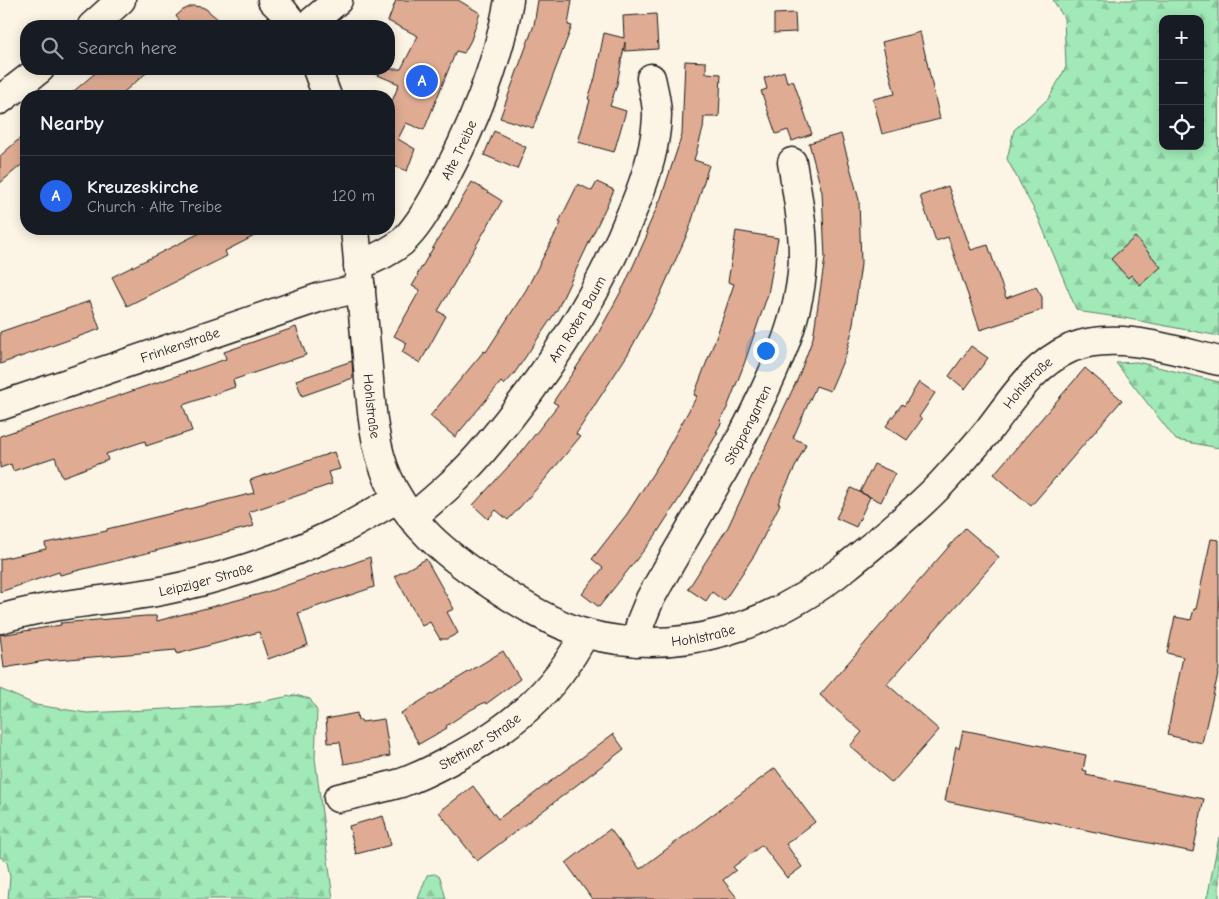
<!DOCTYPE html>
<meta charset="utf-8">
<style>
body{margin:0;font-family:"Comic Neue",sans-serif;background:#20242c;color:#f1f3f6}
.controls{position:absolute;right:15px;top:15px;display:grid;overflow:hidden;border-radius:10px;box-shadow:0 2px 12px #0003}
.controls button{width:45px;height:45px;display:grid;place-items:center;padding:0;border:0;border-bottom:1px solid #363941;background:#171b24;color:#f1f3f6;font:25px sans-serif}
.you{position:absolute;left:765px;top:350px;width:18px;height:18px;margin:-12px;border:4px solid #fff;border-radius:50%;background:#1a73e8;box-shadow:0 0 0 8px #1a73e833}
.badge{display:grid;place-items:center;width:32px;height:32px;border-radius:50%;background:#2563eb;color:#fff;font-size:16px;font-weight:700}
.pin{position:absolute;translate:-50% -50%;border:2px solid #fff;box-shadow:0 1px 5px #0006}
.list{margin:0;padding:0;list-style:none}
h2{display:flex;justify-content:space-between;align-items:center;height:65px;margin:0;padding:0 20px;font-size:21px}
h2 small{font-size:16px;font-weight:400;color:#9ea1a6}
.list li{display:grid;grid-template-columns:32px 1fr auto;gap:15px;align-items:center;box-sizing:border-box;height:80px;padding:0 20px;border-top:1px solid #363941}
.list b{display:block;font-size:19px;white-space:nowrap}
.list p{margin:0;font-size:16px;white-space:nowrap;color:#9ea1a6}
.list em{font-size:16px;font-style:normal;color:#9ea1a6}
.icon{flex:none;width:28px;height:28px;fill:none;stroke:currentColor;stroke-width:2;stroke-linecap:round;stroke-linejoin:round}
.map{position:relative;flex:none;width:1219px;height:899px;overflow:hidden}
.search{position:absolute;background:#171b24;box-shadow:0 2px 12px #0003;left:20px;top:20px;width:375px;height:55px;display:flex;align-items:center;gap:12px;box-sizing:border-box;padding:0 18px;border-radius:20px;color:#9ea1a6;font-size:19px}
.panel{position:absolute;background:#171b24;box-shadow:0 2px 12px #0003;left:20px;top:90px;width:375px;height:145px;border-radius:20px}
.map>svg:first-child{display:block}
.forest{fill:url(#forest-firs);stroke:#5e826a;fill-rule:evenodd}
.building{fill:#dfac93;stroke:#1c1c1c}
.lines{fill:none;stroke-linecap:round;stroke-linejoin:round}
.minor-casing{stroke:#1c1c1c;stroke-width:31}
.minor{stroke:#fcf5e5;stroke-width:28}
.labels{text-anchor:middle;stroke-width:4.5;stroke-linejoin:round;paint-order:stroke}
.street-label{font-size:14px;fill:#1c1c1c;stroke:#fcf5e5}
</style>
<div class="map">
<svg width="1219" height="899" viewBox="0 0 1219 899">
<defs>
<pattern id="forest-firs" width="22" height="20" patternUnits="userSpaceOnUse" patternTransform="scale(1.25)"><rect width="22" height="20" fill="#a1e9b7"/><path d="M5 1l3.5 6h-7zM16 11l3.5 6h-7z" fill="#8ac79d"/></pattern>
</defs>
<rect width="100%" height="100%" fill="#fcf5e5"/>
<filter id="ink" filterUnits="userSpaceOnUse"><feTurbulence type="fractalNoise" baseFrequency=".02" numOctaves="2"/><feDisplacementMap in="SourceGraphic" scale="10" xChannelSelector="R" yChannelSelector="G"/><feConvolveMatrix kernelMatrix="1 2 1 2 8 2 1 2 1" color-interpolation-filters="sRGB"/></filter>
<g filter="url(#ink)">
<path class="forest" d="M1053,0H1218L1219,336L1124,318L1083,312L1076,309L1038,217L1007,159L1014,130L1049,98L1066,67L1064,18ZM1163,19H1200V146H1163Z
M1137,362L1219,382V448L1176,440L1116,363Z
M0,689L36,705L87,713L245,705L295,695L310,699L317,711L315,758L333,899H8L10,877L7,862L0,857Z
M1219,837V899H1206L1208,894Z
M435,874L440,877L446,899H418L427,875Z"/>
<path class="building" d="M396,0H458L480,13L471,40L464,53L456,51L424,130L406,123L398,139L415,149L407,171L389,164V109L399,84L363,69H401L418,36L388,21Z
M538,0H572L568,25L572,26L533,128L500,118L534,25Z
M192,6L202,7L206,9L226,26H183L176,16L183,10Z
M795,13L796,32L774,33V14Z
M656,14L658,49L625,51V42L617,84L610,106L626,111L614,152L578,142L590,100L588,99L595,78L604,33L624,38L623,16Z
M920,32L940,119L882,134L873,99L895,94L882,42Z
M685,61L706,62V73L721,74L719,117H704L703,129L694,160L709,165L689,230L659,297L628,354L576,434L580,437L541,484L508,520L496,510L488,519L473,505L518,456L558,405L553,402L594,341L625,284L648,233L646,232L661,198L682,135Z
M100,69H151L119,96H68Z
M784,71L787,82L793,80L812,134L792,141L788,130L776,134L761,91L767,89L764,78Z
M494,131L526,147L517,169L484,155Z
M26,133V161L0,183V156Z
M841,134L859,200L861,264L852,331L846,354L830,391L816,386L793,438L806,444L778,503L780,504L755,554L724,601L712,592L706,601L688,589L728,527L798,378L813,338L825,258L822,192L809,143Z
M472,182L502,201L438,311L446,316L420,363L402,352L407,343L394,336L420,290L412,286L418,276L417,275Z
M597,182L614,190L557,310L514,374L504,385L501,382L455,437L430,416L484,351L486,352L526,290L561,223L559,222L578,184L592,191Z
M948,186L971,250L988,245L1006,298L1036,287L1042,297V310L980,330L948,237L936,241L920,196Z
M208,229H268L225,251L227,256L127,306L112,277Z
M736,231L778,238L768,294L743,367L727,408L720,421L722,422L716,432H718L688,485L655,536L599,607L582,594L603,568L592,559L627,514L666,453H665L697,396L694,395L717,335L734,284L728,282Z
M1135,237L1161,267L1140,285L1131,275L1128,278L1111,259Z
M90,301L100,329L0,364V332Z
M296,327L306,355L233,380L235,387L183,405L192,431L146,446L145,441L106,454L108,460L62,477L55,457L13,471L11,464L0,468V436L226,359L224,352Z
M971,346L988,358L965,389L949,376Z
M352,361L353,378L302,396L296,380Z
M1085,368L1122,400L1031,506L994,474Z
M919,382L935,393L919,417L922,419L907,440L886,426L902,404L904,406Z
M334,452L340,469L328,472L332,484L249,512L254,526L60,575L59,572L0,592V559L46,549L45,543L107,531V529L254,493L250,480Z
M874,464L895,473L881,502L860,492Z
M851,488L870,497L856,527L836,518Z
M965,528L999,557L887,684L939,730L892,783L850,746L862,732L820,695Z
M1211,539L1219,540V670L1202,743L1167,735L1183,657L1167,653L1175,617L1191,620L1194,609H1196Z
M370,557L374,587L298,613L308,645L268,659L259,632L177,654L176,650L45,661L4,668L0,635L61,625L60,623L146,616H156L157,621L264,593L342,566L343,567Z
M426,559L454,609L447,612L458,633L447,639H440L430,622L422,626L395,576Z
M503,651L520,679L486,704L485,702L467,712L446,726L447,728L419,744L401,713Z
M357,713L358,720H361L362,722L384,719L390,756L344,764L340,742L328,743L326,719Z
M963,730L1086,755L1083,770L1087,771L1086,775L1204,799L1193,852L945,801L956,746L959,749Z
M613,734L624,749L477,861L439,812L473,786L498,819L517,805L518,806Z
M775,768L815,822L786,844L802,867L787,878L762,845L733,867L736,870L723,880L738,899H592L566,863L610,829L640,869Z
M383,816L391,845L356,854L349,826Z"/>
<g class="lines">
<defs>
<g id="minor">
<path d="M272,0L283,11L295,26"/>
<path d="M92,26L121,0"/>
<path d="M307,26L338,0"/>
<path d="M317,69L327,96"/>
<path d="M0,100L40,69"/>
<path id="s1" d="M355,229C359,275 364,321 368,367C371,404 373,444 388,478C408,524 447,555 487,582C518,602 551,624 587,634C681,658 772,626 846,567C878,541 912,514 941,484C957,467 972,450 987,432C1012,400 1032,365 1071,348C1115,330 1174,350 1219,361"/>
<path id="s2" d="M358,266C373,259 389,253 402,242C416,229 426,212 435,196C469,136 497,68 509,0"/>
<path id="s3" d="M0,406L321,297L361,288"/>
<path id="s4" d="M412,518C438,496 464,474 486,447C547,375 599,295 634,207C646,178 656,147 657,115C657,103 654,91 651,78"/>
<path id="s5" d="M0,619C53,603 108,601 161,591C216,580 284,558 335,533C356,523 377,510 398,498"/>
<path id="s6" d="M636,642L641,621L650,599C684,538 721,479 752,417C777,366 802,314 803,256C803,224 797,193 792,162"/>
<path id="s7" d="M338,798C359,793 380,789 401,783C418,777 434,769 449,761C509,730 554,693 585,633"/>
</g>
</defs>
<use href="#minor" class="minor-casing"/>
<use href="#minor" class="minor"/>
</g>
</g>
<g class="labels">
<g class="street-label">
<text dy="5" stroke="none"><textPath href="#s2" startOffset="159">Alte Treibe</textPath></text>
<text dy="5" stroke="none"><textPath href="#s4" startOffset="260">Am Roten Baum</textPath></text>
<text dy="5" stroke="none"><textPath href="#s3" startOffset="190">Frinkenstraße</textPath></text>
<text dy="5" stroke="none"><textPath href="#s1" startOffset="1048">Hohlstraße</textPath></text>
<text dy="5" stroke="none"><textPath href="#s1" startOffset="178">Hohlstraße</textPath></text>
<text dy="5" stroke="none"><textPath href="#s6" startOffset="245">Stöppengarten</textPath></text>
<text dy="5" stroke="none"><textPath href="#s5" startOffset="210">Leipziger Straße</textPath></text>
<text dy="5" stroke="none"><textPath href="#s1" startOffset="628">Hohlstraße</textPath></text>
<text dy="5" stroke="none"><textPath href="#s7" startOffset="154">Stettiner Straße</textPath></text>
</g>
</g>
</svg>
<div class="controls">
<button>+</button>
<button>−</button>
<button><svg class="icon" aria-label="locate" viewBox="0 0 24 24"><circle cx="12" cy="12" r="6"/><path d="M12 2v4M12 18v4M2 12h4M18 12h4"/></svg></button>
</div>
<div class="you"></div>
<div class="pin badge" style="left:422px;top:81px">A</div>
<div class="search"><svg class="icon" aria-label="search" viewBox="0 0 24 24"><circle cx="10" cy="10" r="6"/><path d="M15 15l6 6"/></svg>Search here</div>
<section class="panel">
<h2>Nearby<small></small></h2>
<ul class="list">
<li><span class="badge">A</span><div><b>Kreuzeskirche</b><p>Church · Alte Treibe</p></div><em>120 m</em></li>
</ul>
</section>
</div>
